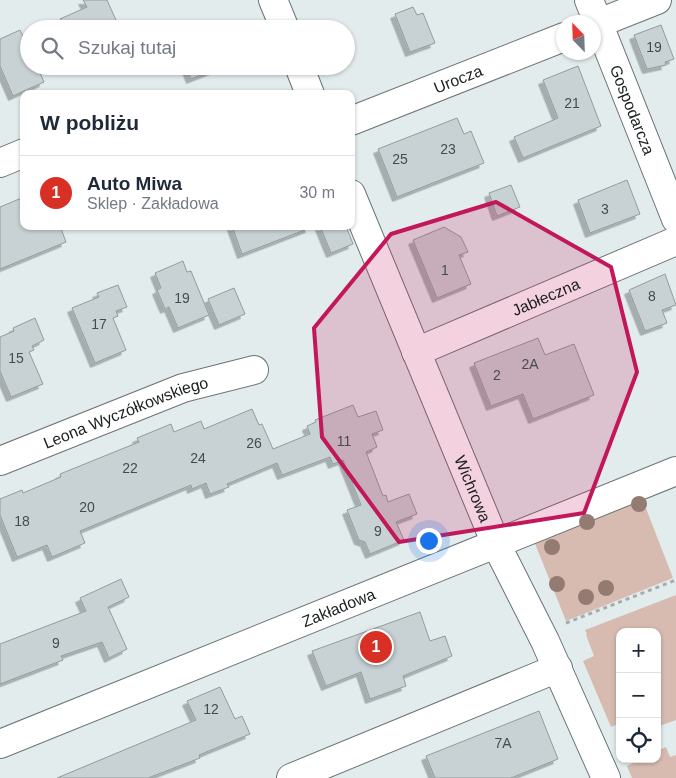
<!DOCTYPE html>
<html lang="pl">
<meta charset="utf-8">
<style>
body{margin:0;font-family:Helvetica,sans-serif;background:#f2f2f3;color:#1f2937}
.controls{position:absolute;right:15px;bottom:15px;display:grid;overflow:hidden;border-radius:10px;box-shadow:0 1px 4px #0004}
.controls button{width:45px;height:45px;display:grid;place-items:center;padding:0;border:0;border-bottom:1px solid #e0e1e3;background:#fff;color:#1f2937;font:25px sans-serif}
.compass{position:absolute;left:556px;top:15px;width:45px;height:45px;border-radius:50%;background:#fff;box-shadow:0 1px 4px #0004;rotate:337deg}
.you{position:absolute;left:428px;top:540px;width:18px;height:18px;margin:-12px;border:4px solid #fff;border-radius:50%;background:#1a73e8;box-shadow:0 0 0 8px #1a73e833}
.badge{display:grid;place-items:center;width:32px;height:32px;border-radius:50%;background:#d93025;color:#fff;font-size:16px;font-weight:700}
.pin{position:absolute;translate:-50% -50%;border:2px solid #fff;box-shadow:0 1px 5px #0006}
.list{margin:0;padding:0;list-style:none}
h2{display:flex;justify-content:space-between;align-items:center;height:65px;margin:0;padding:0 20px;font-size:21px}
h2 small{font-size:16px;font-weight:400;color:#747a83}
.list li{display:grid;grid-template-columns:32px 1fr auto;gap:15px;align-items:center;box-sizing:border-box;height:75px;padding:0 20px;border-top:1px solid #e0e1e3}
.list b{display:block;font-size:19px;white-space:nowrap}
.list p{margin:0;font-size:16px;white-space:nowrap;color:#747a83}
.list em{font-size:16px;font-style:normal;color:#747a83}
.icon{flex:none;width:28px;height:28px;fill:none;stroke:currentColor;stroke-width:2;stroke-linecap:round;stroke-linejoin:round}
.map{position:relative;flex:none;width:676px;height:778px;overflow:hidden}
.search{position:absolute;background:#fff;box-shadow:0 1px 4px #0004;left:20px;top:20px;width:335px;height:55px;display:flex;align-items:center;gap:12px;box-sizing:border-box;padding:0 18px;border-radius:28px;color:#747a83;font-size:19px}
.panel{position:absolute;background:#fff;box-shadow:0 1px 4px #0004;left:20px;top:90px;width:335px;height:140px;border-radius:10px}
.map>svg:first-child{display:block}
.green{fill:#d7bbb1}
.building{fill:#c8d1d3;stroke:#939b9d;filter:url(#shadow)}
.lines{fill:none;stroke-linecap:round;stroke-linejoin:round}
.minor-casing{stroke:#6b7375;stroke-width:30}
.path{stroke:#a5acad;stroke-width:3;stroke-dasharray:4 4;stroke-linecap:butt}
.minor{stroke:#fff;stroke-width:28}
.tree{fill:#947b71}
.marked{fill:#c2185b;fill-opacity:0.2;stroke:#c2185b;stroke-width:4;stroke-linejoin:round}
.labels{text-anchor:middle;stroke-width:5;stroke-linejoin:round;paint-order:stroke}
.number-label{font-size:14px;fill:#464c4c}
.street-label{font-size:16px;fill:#1b1f1f;stroke:#f0f9fb}
</style>
<div class="map">
<svg width="676" height="778" viewBox="0 0 676 778">
<defs>
<filter id="shadow"><feDropShadow dx="-4.5" dy="4.5" stdDeviation="0" flood-color="#0004"/></filter>
</defs>
<rect width="100%" height="100%" fill="#e3eced"/>
<path class="green" d="M642,498L673,578L566,621L534,541Z
M676,595V720L657,727V632H620V723L611,727L583,661L594,656L586,635L587,634L585,630Z
M666,747L670,757L676,755V778H632L627,766L642,759H657V751Z"/>
<path class="building" d="M83,0H107L120,29H65L60,19L87,7Z
M413,7L417,15L423,13L435,43L410,52L395,14Z
M661,25L674,59L665,62L666,65L647,69L634,35Z
M20,30L29,49V66H37L44,82L13,96L0,66V39Z
M186,66H224L191,79Z
M578,66L601,126L523,158L514,137L558,118L543,80Z
M457,118L464,134L471,131L484,163L397,197L378,149Z
M627,180L640,214L590,233L578,200Z
M511,185L520,207L497,216L489,193Z
M24,197V226H60L66,242L0,269V207Z
M232,226H309L310,228L242,254Z
M320,226H346L353,244L331,253Z
M444,227L461,237L468,252L459,255L471,284L437,298L413,240Z
M183,261L187,272L191,271L209,315L178,328L169,307L165,309L157,290L161,288L155,273Z
M665,274L676,305L662,310L667,323L645,331L629,290Z
M118,285L127,307L116,311L118,316L113,318L126,350L95,363L72,308L99,297L97,293Z
M234,288L245,314L219,325L208,299Z
M35,318L44,340L32,346L34,350L29,352L43,384L11,397L0,371V337L14,331L13,328Z
M538,338L545,355L574,344L594,395L533,419L523,394L491,406L474,363Z
M353,405L358,417L376,411L383,430L372,434L377,447L366,452L383,496L386,495L388,502L409,494L417,514L396,522L404,540L370,554L365,542L359,540L347,510L361,505L343,460L333,464L330,457L282,475L277,463L227,484L229,487L210,494L206,483L192,489L191,485L80,531L85,543L52,557L47,545L17,557L0,515V499L22,490L23,493L61,477L60,474L139,442L137,438L171,424L174,432L201,421L204,429L252,409L259,425L262,424L273,449L310,434L307,426L316,422L315,420Z
M121,579L129,597L108,607L127,649L109,658L102,642L61,656L63,660L0,684V644L86,611L80,598Z
M420,612L430,641L445,636L452,656L403,676L406,686L370,699L361,672L326,686L312,651Z
M220,687L235,719L242,716L250,734L199,755L200,758L148,778H57L196,720L187,701Z
M539,711L558,759L511,778H435L426,756Z"/>
<g class="lines">
<defs>
<g id="minor">
<path d="M273,0L285,29"/>
<path id="s1" d="M589,0L676,219"/>
<path d="M594,25L657,0"/>
<path d="M299,66L310,94"/>
<path id="s2" d="M351,121L564,37"/>
<path d="M0,163L24,153"/>
<path id="s3" d="M351,194L496,544L545,641L606,778"/>
<path id="s4" d="M416,352L676,241"/>
<path id="s5" d="M0,461L183,388L254,370"/>
<path id="s6" d="M0,744L676,471"/>
<path d="M291,778L558,668"/>
</g>
</defs>
<use href="#minor" class="minor-casing"/>
<path class="path" d="M566,623L676,580"/>
<use href="#minor" class="minor"/>
</g>
<g class="tree">
<circle cx="639" cy="504" r="8"/>
<circle cx="587" cy="522" r="8"/>
<circle cx="552" cy="547" r="8"/>
<circle cx="557" cy="584" r="8"/>
<circle cx="606" cy="588" r="8"/>
<circle cx="586" cy="597" r="8"/>
</g>
<path class="marked" d="M496,202L611,267L637,372L584,513L399,542L322,437L314,328L391,234Z"/>
<g class="labels">
<g class="number-label">
<text x="654" y="52">19</text>
<text x="572" y="108">21</text>
<text x="448" y="154">23</text>
<text x="400" y="164">25</text>
<text x="605" y="214">3</text>
<text x="445" y="275">1</text>
<text x="652" y="301">8</text>
<text x="182" y="303">19</text>
<text x="99" y="329">17</text>
<text x="16" y="363">15</text>
<text x="530" y="369">2A</text>
<text x="497" y="380">2</text>
<text x="344" y="446">11</text>
<text x="254" y="448">26</text>
<text x="198" y="463">24</text>
<text x="130" y="473">22</text>
<text x="87" y="512">20</text>
<text x="22" y="526">18</text>
<text x="378" y="536">9</text>
<text x="56" y="648">9</text>
<text x="211" y="714">12</text>
<text x="503" y="748">7A</text>
</g>
<g class="street-label">
<text dy="6" stroke="none"><textPath href="#s2" startOffset="115">Urocza</textPath></text>
<text dy="6" stroke="none"><textPath href="#s1" startOffset="118">Gospodarcza</textPath></text>
<text dy="6" stroke="none"><textPath href="#s4" startOffset="141">Jabłeczna</textPath></text>
<text dy="6" stroke="none"><textPath href="#s5" startOffset="135">Leona Wyczółkowskiego</textPath></text>
<text dy="6" stroke="none"><textPath href="#s3" startOffset="319">Wichrowa</textPath></text>
<text dy="6" stroke="none"><textPath href="#s6" startOffset="365">Zakładowa</textPath></text>
</g>
</g>
</svg>
<div class="controls">
<button>+</button>
<button>−</button>
<button><svg class="icon" aria-label="locate" viewBox="0 0 24 24"><circle cx="12" cy="12" r="6"/><path d="M12 2v4M12 18v4M2 12h4M18 12h4"/></svg></button>
</div>
<svg class="compass" viewBox="-18 -18 36 36"><path d="M0-13l5 13h-10z" fill="#e53935"/><path d="M0 13l5-13h-10z" fill="#747a83"/></svg>
<div class="you"></div>
<div class="pin badge" style="left:376px;top:647px">1</div>
<div class="search"><svg class="icon" aria-label="search" viewBox="0 0 24 24"><circle cx="10" cy="10" r="6"/><path d="M15 15l6 6"/></svg>Szukaj tutaj</div>
<section class="panel">
<h2>W pobliżu<small></small></h2>
<ul class="list">
<li><span class="badge">1</span><div><b>Auto Miwa</b><p>Sklep · Zakładowa</p></div><em>30 m</em></li>
</ul>
</section>
</div>
